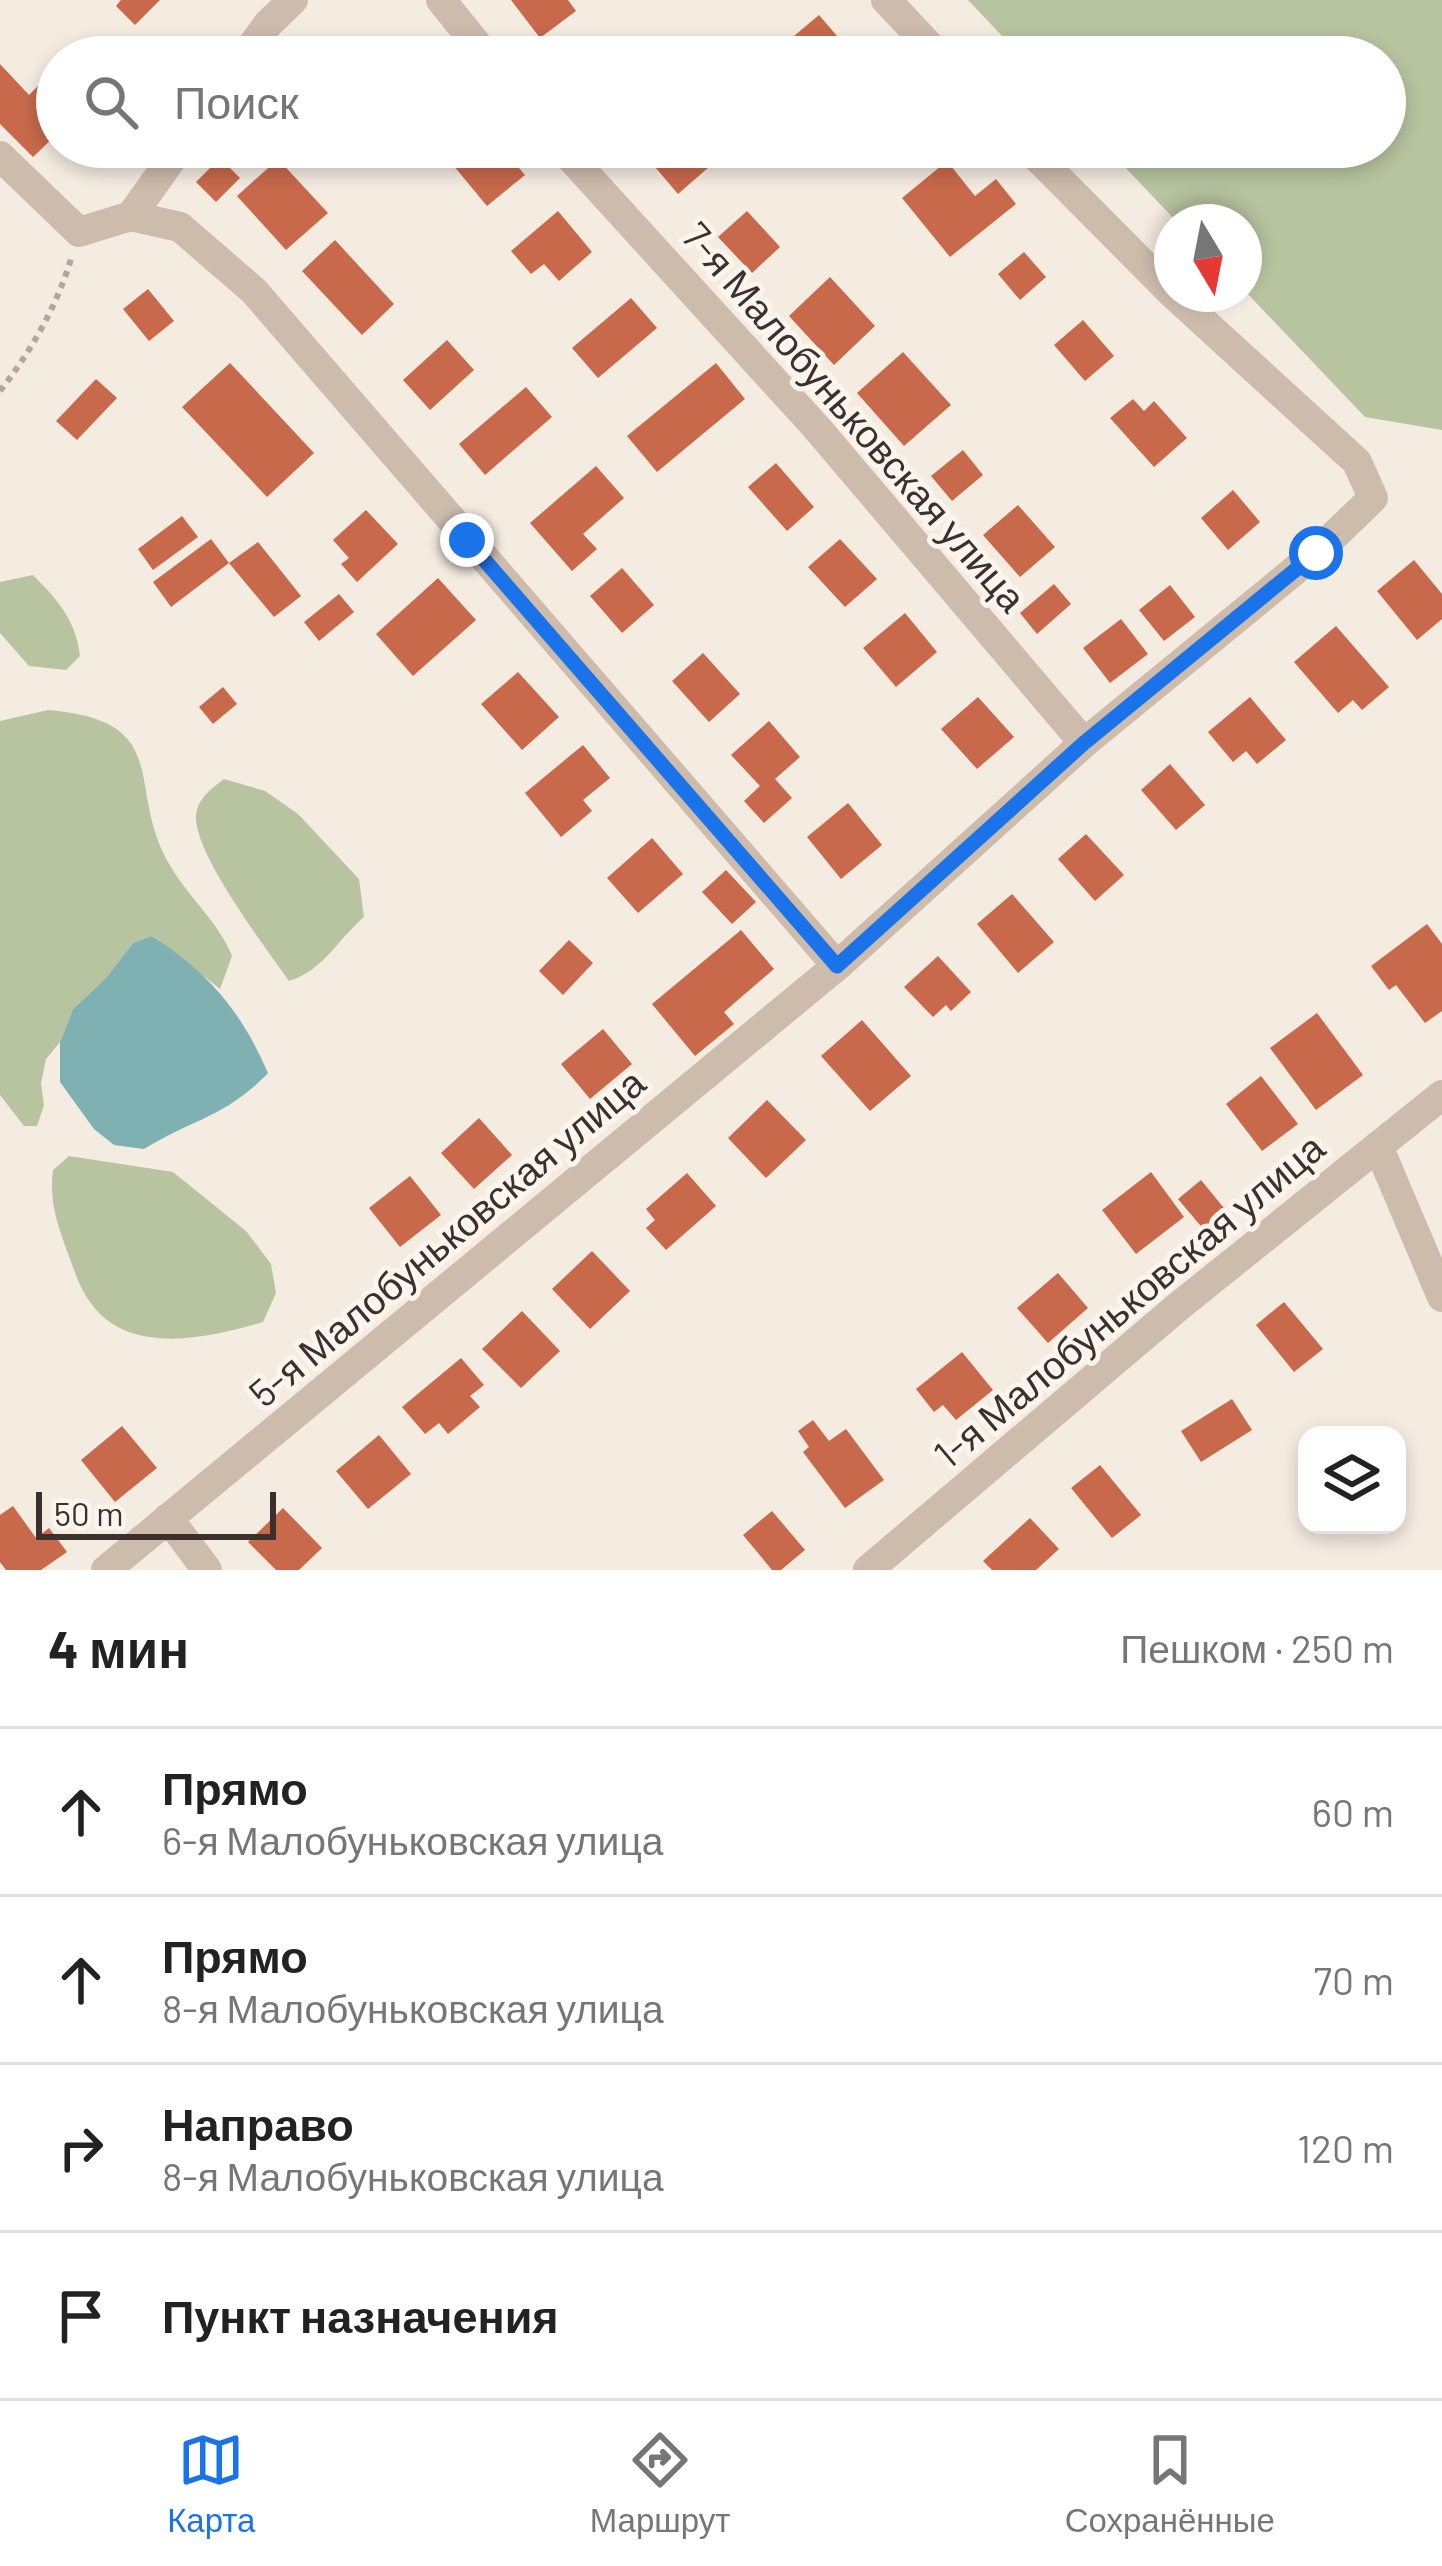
<!DOCTYPE html>
<html lang="ru">
<meta charset="utf-8">
<style>
body{margin:0;font-family:Barlow,sans-serif;background:#f2f2f2;color:#222}
.controls{position:absolute;right:36px;bottom:36px;display:grid;overflow:hidden;border-radius:24px;box-shadow:0 6px 18px #0003}
.controls button{width:108px;height:108px;display:grid;place-items:center;padding:0;border:0;border-bottom:3px solid #e0e0e0;background:#fff;color:#222;font:60px sans-serif}
.compass{position:absolute;left:1154px;top:204px;width:108px;height:108px;border-radius:50%;background:#fff;box-shadow:0 6px 18px #0003;rotate:170deg}
.scale{position:absolute;left:36px;bottom:30px;width:240px;box-sizing:border-box;padding-left:12px;border:6px solid #3b302b;border-top:0;font-size:33px;line-height:42px;white-space:nowrap;color:#3b302b;-webkit-text-stroke:9px #fbf5ee;paint-order:stroke}
.stop{position:absolute;width:36px;height:36px;margin:-27px;border:9px solid #1a73e8;border-radius:50%;background:#fff}
.stop.end{background:#1a73e8;border-color:#fff;box-shadow:0 3px 12px #0008}
.list{margin:0;padding:0;list-style:none}
h2{display:flex;justify-content:space-between;align-items:center;height:156px;margin:0;padding:0 48px;font-size:51px}
h2 small{font-size:39px;font-weight:400;color:#767676}
.list li{display:grid;grid-template-columns:78px 1fr auto;gap:36px;align-items:center;box-sizing:border-box;height:168px;padding:0 48px;border-top:3px solid #e0e0e0}
.list b{display:block;font-size:45px;white-space:nowrap}
.list p{margin:0;font-size:39px;white-space:nowrap;color:#767676}
.list em{font-size:39px;font-style:normal;color:#767676}
.icon{flex:none;width:66px;height:66px;fill:none;stroke:currentColor;stroke-width:2;stroke-linecap:round;stroke-linejoin:round}
.map{position:relative;flex:none;width:1442px;height:1570px;overflow:hidden}
.search{position:absolute;background:#fff;box-shadow:0 6px 18px #0003;left:36px;right:36px;top:36px;height:132px;display:flex;align-items:center;gap:30px;box-sizing:border-box;padding:0 42px;border-radius:66px;color:#767676;font-size:45px}
.sheet{height:828px;background:#fff}
nav{display:flex;justify-content:space-around;align-items:center;box-sizing:border-box;height:168px;border-top:3px solid #e0e0e0;background:#fff;font-size:33px;color:#767676}
nav a{display:grid;justify-items:center;gap:6px}
nav .on{color:#1a73e8}
.map>svg:first-child{display:block}
.green{fill:#b8c4a0}
.water{fill:#7fb0b2}
.building{fill:#c8694b}
.lines{fill:none;stroke-linecap:round;stroke-linejoin:round}
.path{stroke:#b9a596;stroke-width:6;stroke-dasharray:6 6;stroke-linecap:butt}
.minor{stroke:#cdbbac;stroke-width:30}
.route{stroke:#1a73e8;stroke-width:15}
.labels{text-anchor:middle;stroke-width:10;stroke-linejoin:round;paint-order:stroke}
.street-label{font-size:39px;fill:#3b302b;stroke:#fbf5ee}
</style>
<div class="map">
<svg width="1442" height="1570" viewBox="0 0 1442 1570">
<rect width="100%" height="100%" fill="#f4ebe1"/>
<path class="green" d="M968,0H1442V430L1365,417L1244,290V222H1177L1106,147H1385V57H1022Z
M33,575C57,599 76,620 80,656L66,670L29,666L0,633V582Z
M48,710C175,721 125,785 168,862C186,895 218,921 232,956L220,989L153,936L133,943L106,978L73,1009L60,1042L46,1059L41,1083L44,1105L37,1126H24L0,1095V721Z
M224,779L265,791L298,814L359,879L364,917C336,941 324,970 289,981C266,948 193,853 196,815C198,798 212,788 224,779Z
M69,1156L173,1172L246,1231L271,1264L276,1293L263,1322C210,1338 128,1357 90,1302C79,1287 74,1269 67,1251C57,1223 49,1200 53,1170Z"/>
<path class="water" d="M152,936C209,973 241,1011 268,1073C226,1117 192,1119 144,1149L114,1145L94,1129L60,1082V1042L73,1009L106,978L133,943Z"/>
<path class="building" d="M121,0H160L135,25L116,6Z
M511,0H568L576,11L540,38Z
M819,15L855,57H801L788,41Z
M0,64L29,95L57,67V134L33,157L0,124Z
M450,147H501L525,175L487,206L443,153Z
M664,147H705L717,160L678,194L649,160Z
M220,158L240,178L216,202L196,182Z
M278,159L328,213L286,250L237,196Z
M947,161L975,196L996,179L1016,204L950,257L902,198Z
M558,211L592,252L559,281L544,264L531,274L511,251Z
M747,211L780,247L752,273L718,237Z
M335,240L394,304L362,335L302,271Z
M1024,252L1046,277L1020,300L998,274Z
M830,277L875,326L834,365L789,316Z
M148,289L174,321L149,341L123,309Z
M631,298L657,328L598,378L572,348Z
M1083,320L1114,356L1085,381L1054,345Z
M447,340L474,370L430,410L403,380Z
M903,352L951,405L904,446L857,393Z
M230,363L314,453L267,497L182,407Z
M716,363L745,399L657,472L627,436Z
M96,379L117,398L77,440L56,421Z
M526,387L552,417L485,475L459,444Z
M1133,399L1144,411L1154,401L1187,438L1154,467L1110,418Z
M963,450L983,475L952,501L931,476Z
M776,463L814,507L787,531L748,487Z
M596,466L624,498L583,534L597,549L572,571L530,523Z
M1233,490L1260,522L1228,550L1201,518Z
M1018,505L1055,547L1020,577L983,535Z
M366,510L398,544L357,582L341,564L349,558L333,540Z
M182,516L198,537L153,570L138,549Z
M211,539L229,563L171,607L153,582Z
M840,539L877,579L845,607L808,567Z
M258,542L301,596L274,617L229,563Z
M1414,560L1442,594V619L1417,640L1377,591Z
M622,568L654,605L622,633L590,596Z
M438,578L476,620L413,676L376,634Z
M1054,584L1071,604L1037,634L1020,613Z
M1170,585L1195,617L1164,641L1139,610Z
M339,594L354,612L319,641L304,622Z
M905,613L937,652L896,687L863,648Z
M1121,619L1148,654L1110,683L1083,648Z
M1336,626L1389,687L1362,710L1353,700L1338,713L1294,662Z
M703,653L740,694L709,722L672,681Z
M518,672L559,717L522,750L481,704Z
M223,687L237,704L213,724L199,707Z
M978,697L1014,737L977,769L941,729Z
M1250,697L1286,740L1257,764L1246,751L1233,762L1208,732Z
M769,721L800,757L775,779L792,798L764,823L744,801L760,786L731,755Z
M583,745L610,778L583,800L592,811L561,837L525,793Z
M1170,764L1205,805L1176,830L1141,790Z
M848,803L882,845L841,879L807,837Z
M1086,834L1124,875L1095,901L1058,859Z
M652,838L683,874L638,913L607,878Z
M726,870L756,902L732,924L702,892Z
M1012,894L1054,942L1018,973L977,924Z
M1427,924L1442,944V1011L1425,1023L1396,985L1389,990L1371,966Z
M741,930L774,969L724,1012L734,1024L695,1056L652,1004Z
M569,940L593,963L563,995L539,971Z
M938,956L971,992L951,1011L946,1005L933,1017L904,987Z
M1317,1013L1363,1075L1316,1110L1270,1048Z
M862,1020L911,1076L870,1111L821,1056Z
M603,1029L632,1064L590,1099L561,1064Z
M1261,1076L1298,1124L1262,1151L1226,1104Z
M767,1100L806,1140L766,1178L728,1138Z
M479,1118L512,1155L474,1189L441,1153Z
M1151,1172L1184,1217L1136,1254L1102,1210Z
M687,1173L716,1206L666,1250L646,1228L655,1220L646,1209Z
M410,1176L441,1215L400,1247L369,1208Z
M1201,1180L1228,1213L1205,1231L1178,1199Z
M592,1251L630,1291L590,1329L552,1289Z
M1058,1273L1088,1308L1048,1343L1017,1308Z
M1284,1302L1323,1349L1294,1372L1256,1325Z
M522,1311L560,1351L521,1388L482,1349Z
M962,1352L993,1390L956,1420L943,1405L934,1412L916,1389Z
M461,1358L484,1385L470,1396L480,1407L448,1434L439,1423L425,1434L402,1407Z
M1232,1399L1252,1430L1201,1462L1181,1431Z
M813,1420L829,1441L846,1429L884,1480L845,1508L803,1452L809,1447L798,1431Z
M122,1426L157,1468L115,1502L81,1460Z
M379,1435L411,1474L368,1509L336,1471Z
M1100,1465L1141,1515L1112,1538L1071,1488Z
M13,1506L36,1538L49,1528L67,1552L41,1570H6L0,1562V1515Z
M283,1508L322,1548L299,1570H276L248,1542Z
M772,1511L805,1550L781,1570H772L743,1535Z
M1030,1518L1059,1549L1036,1570H992L983,1561Z"/>
<g class="lines">
<path class="path" d="M0,391C30,353 57,306 71,259"/>
<path class="minor" d="M441,0L487,57
M886,0L940,57
M244,57L268,24L293,0
M561,147L816,427L1084,743
M1027,147L1172,293
M0,156L79,232L131,216L180,147
M131,216L180,227L254,291L837,966L1084,743L1316,553L1373,498L1357,462L1173,294
M1378,1146L1442,1297
M168,1518L207,1570
M106,1570L837,966
M868,1570L1179,1306L1442,1095"/>
</g>
<g class="lines">
<path class="route" d="M467,540L837,966L1084,743L1316,553"/>
</g>
<g class="labels">
<g class="street-label">
<text transform="translate(854 417) rotate(49)" y="14">7-я Малобуньковская улица</text>
<text transform="translate(447 1238) rotate(-40)" y="14">5-я Малобуньковская улица</text>
<text transform="translate(1129 1301) rotate(-40)" y="14">1-я Малобуньковская улица</text>
</g>
</g>
</svg>
<div class="controls">
<button><svg class="icon" aria-label="layers" viewBox="0 0 24 24"><path d="M12 4l9 5-9 5-9-5zM3 14l9 5 9-5"/></svg></button>
</div>
<svg class="compass" viewBox="-18 -18 36 36"><path d="M0-13l5 13h-10z" fill="#e53935"/><path d="M0 13l5-13h-10z" fill="#767676"/></svg>
<div class="scale">50 m</div>
<div class="stop" style="left:1316px;top:553px"></div>
<div class="stop end" style="left:467px;top:540px"></div>
<div class="search"><svg class="icon" aria-label="search" viewBox="0 0 24 24"><circle cx="10" cy="10" r="6"/><path d="M15 15l6 6"/></svg>Поиск</div>
</div>
<section class="sheet">
<h2>4 мин<small>Пешком · 250 m</small></h2>
<ul class="list">
<li><svg class="icon" aria-label="ahead" viewBox="0 0 24 24"><path d="M12 20V5M6 11l6-6 6 6"/></svg><div><b>Прямо</b><p>6-я Малобуньковская улица</p></div><em>60 m</em></li>
<li><svg class="icon" aria-label="ahead" viewBox="0 0 24 24"><path d="M12 20V5M6 11l6-6 6 6"/></svg><div><b>Прямо</b><p>8-я Малобуньковская улица</p></div><em>70 m</em></li>
<li><svg class="icon" aria-label="right" viewBox="0 0 24 24"><path d="M7 20v-9h11M14 6l5 5-5 5"/></svg><div><b>Направо</b><p>8-я Малобуньковская улица</p></div><em>120 m</em></li>
<li><svg class="icon" aria-label="arrive" viewBox="0 0 24 24"><path d="M6 21V4h12l-3 4 3 4H6"/></svg><div><b>Пункт назначения</b></div></li>
</ul>
</section>
<nav>
<a class="on"><svg class="icon" aria-label="map" viewBox="0 0 24 24"><path d="M3 6l6-2 6 2 6-2v14l-6 2-6-2-6 2zM9 4v14M15 6v14"/></svg>Карта</a>
<a><svg class="icon" aria-label="directions" viewBox="0 0 24 24"><path d="M12 3l9 9-9 9-9-9zM9 14v-3h6M13 9l2 2-2 2"/></svg>Маршрут</a>
<a><svg class="icon" aria-label="saved" viewBox="0 0 24 24"><path d="M7 4h10v16l-5-4-5 4z"/></svg>Сохранённые</a>
</nav>
